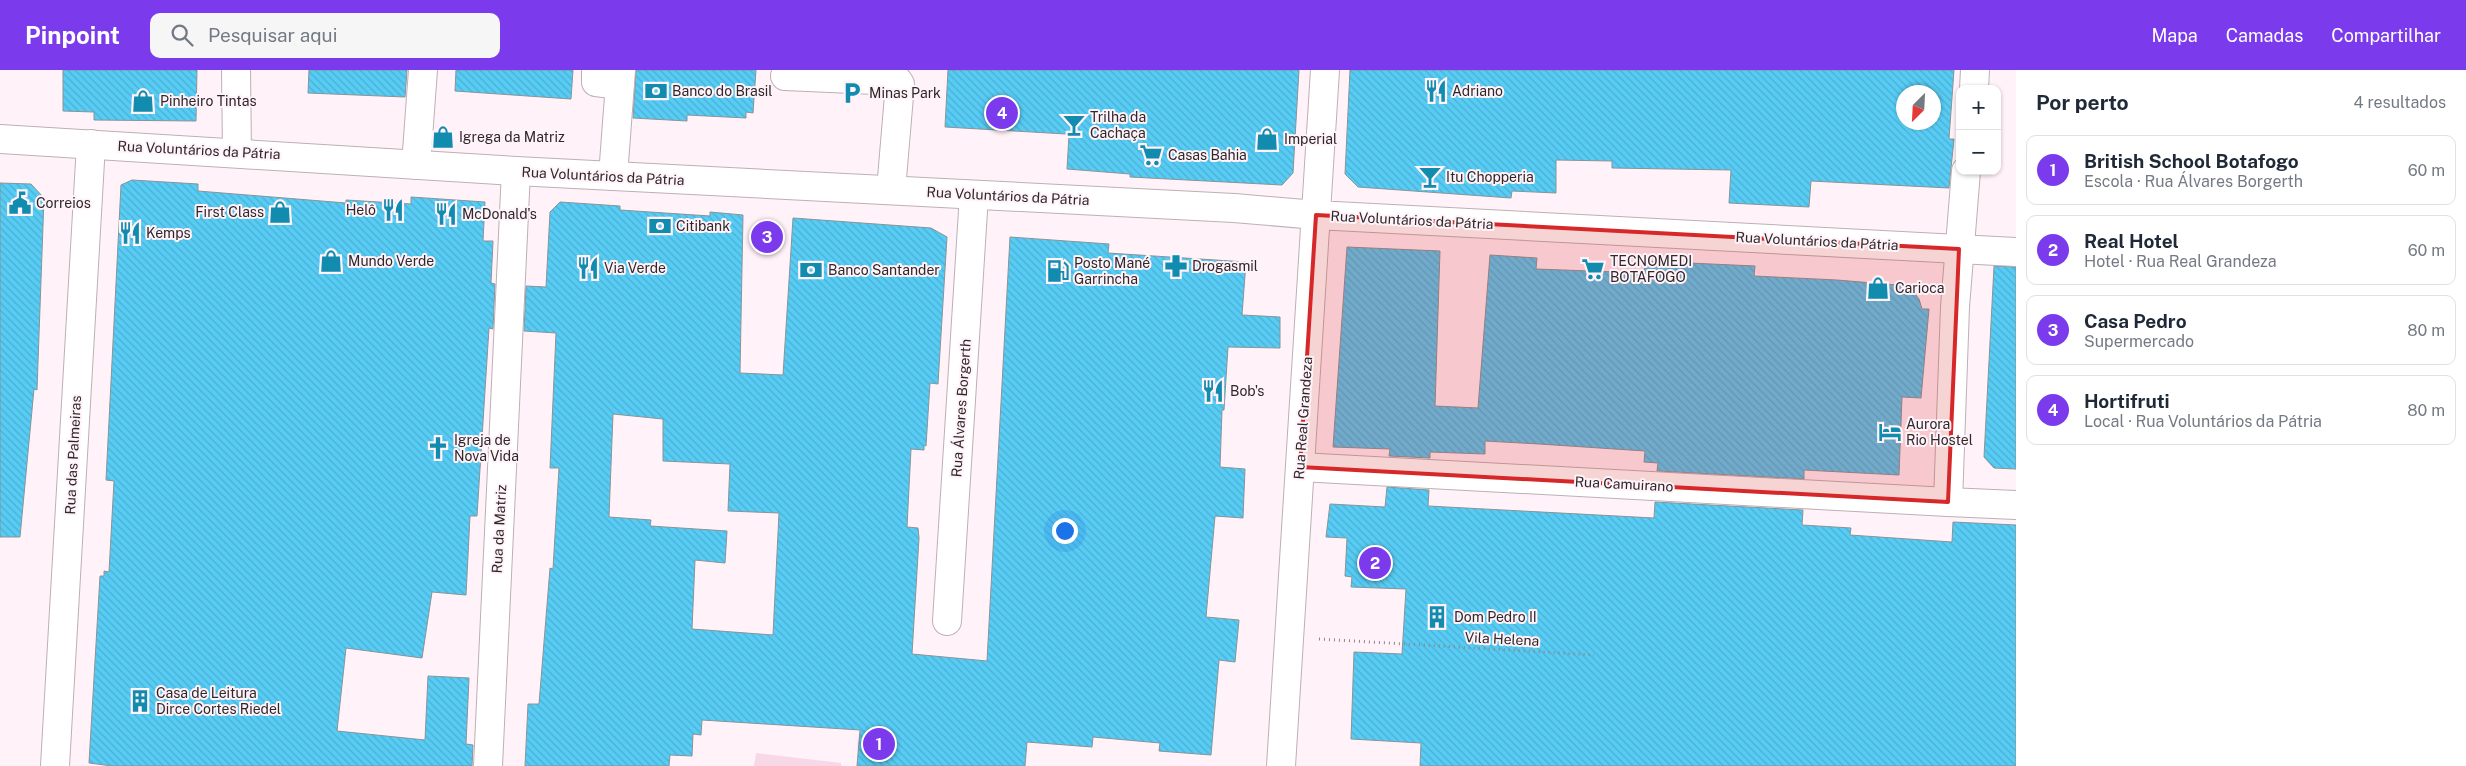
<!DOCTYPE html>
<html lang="pt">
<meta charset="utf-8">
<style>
body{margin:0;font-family:"Public Sans",sans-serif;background:#f6f6f7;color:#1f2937}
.controls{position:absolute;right:15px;top:15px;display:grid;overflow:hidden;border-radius:10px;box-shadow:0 1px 4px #0004}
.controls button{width:45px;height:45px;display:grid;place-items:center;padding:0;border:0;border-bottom:1px solid #e0e1e3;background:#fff;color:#1f2937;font:25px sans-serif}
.compass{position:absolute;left:1896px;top:15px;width:45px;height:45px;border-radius:50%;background:#fff;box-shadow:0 1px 4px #0004;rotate:204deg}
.you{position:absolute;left:1064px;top:460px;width:18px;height:18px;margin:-12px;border:4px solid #fff;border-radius:50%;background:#1a73e8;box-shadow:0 0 0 8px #1a73e833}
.badge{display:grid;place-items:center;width:32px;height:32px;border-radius:50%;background:#7c3aed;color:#fff;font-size:16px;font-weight:700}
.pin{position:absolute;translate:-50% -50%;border:2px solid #fff;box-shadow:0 1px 5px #0006}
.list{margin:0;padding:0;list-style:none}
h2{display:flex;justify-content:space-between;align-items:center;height:65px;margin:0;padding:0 20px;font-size:21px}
h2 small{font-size:16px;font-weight:400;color:#747a83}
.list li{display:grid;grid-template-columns:32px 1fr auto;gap:15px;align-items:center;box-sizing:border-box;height:70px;margin:0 10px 10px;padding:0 10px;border:1px solid #e0e1e3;border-radius:10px}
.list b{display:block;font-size:19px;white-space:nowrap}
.list p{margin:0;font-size:16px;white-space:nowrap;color:#747a83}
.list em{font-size:16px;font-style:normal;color:#747a83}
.icon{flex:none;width:28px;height:28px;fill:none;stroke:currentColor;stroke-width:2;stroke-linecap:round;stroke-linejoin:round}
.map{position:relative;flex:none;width:2016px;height:696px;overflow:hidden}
header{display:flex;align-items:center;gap:30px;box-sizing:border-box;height:70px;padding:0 25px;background:#7c3aed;color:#fff}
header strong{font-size:24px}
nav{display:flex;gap:28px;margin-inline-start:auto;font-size:18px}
.search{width:350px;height:45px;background:#f6f6f7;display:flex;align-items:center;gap:12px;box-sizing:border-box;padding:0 18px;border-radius:10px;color:#747a83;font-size:19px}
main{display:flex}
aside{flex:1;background:#fff}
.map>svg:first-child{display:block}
.pitch{fill:#f8d8e6}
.building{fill:url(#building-back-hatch);stroke:#889498;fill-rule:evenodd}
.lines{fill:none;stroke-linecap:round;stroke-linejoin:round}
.minor-casing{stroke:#bcb0b5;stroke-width:30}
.major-casing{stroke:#bcb0b5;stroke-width:30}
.path{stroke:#8f878a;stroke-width:3;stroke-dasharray:1 4;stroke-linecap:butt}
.minor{stroke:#fff;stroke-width:28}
.major{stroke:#fff;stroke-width:28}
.marked{fill:#d62828;fill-opacity:0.2;stroke:#d62828;stroke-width:4;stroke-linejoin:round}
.labels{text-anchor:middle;stroke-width:4;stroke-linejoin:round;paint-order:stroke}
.poi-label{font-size:14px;fill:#2d282a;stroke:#fff2f8;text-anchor:start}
.street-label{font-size:14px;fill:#2d282a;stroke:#fff2f8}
</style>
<header>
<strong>Pinpoint</strong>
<div class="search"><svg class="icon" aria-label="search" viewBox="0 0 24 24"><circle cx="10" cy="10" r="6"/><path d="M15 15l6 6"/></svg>Pesquisar aqui</div>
<nav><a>Mapa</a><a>Camadas</a><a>Compartilhar</a></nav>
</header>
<main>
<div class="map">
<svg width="2016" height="696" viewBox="0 0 2016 696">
<defs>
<pattern id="building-back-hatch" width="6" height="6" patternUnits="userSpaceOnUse" patternTransform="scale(1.25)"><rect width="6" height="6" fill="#57ccf4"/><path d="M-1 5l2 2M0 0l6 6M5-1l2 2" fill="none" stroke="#4cafd1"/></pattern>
</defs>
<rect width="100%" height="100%" fill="#fff2f8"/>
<path class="pitch" d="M756,683L841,693V696H754Z"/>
<path class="building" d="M63,0H197L196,51L94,50V42L63,41Z
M309,0H407L405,27L308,23Z
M456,0H573L571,29L455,21Z
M636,0H756L753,43L746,42V48L687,45V51L633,48Z
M948,0H1299L1293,103L1282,115L1130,107V104L1067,99L1069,65L1066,64L945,57Z
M1350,0H1954L1949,69H1954L1949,118L1811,111L1809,137L1729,133L1731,100L1612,98V91L1556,90V123L1512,121L1511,128L1358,117L1345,104ZM1904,22H1934V52H1904Z
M132,110L198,114V121L346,133V130L411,134V127L485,132L483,171H493L491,213L495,214L493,259L489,258L477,446H470L466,525L432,522L422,588L346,578L337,661L425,670L428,606L469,608L466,674L473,675L472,696H112L89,693L100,506H104V501L109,502L114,411L106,410L121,115Z
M0,113L31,114L44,128L37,320L34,319L20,467H0Z
M560,132L620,136V140L710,146V142L743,145L740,303L783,305L793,148L931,158L947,167L938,314L930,313L926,376L924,375V380L911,379L907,457L918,458L919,468L912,584L987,591L1010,167L1109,174L1108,183L1246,192L1242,245L1280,247V278L1228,277L1224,340H1222L1220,397L1245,399L1243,448L1215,446L1206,547L1239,550L1235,592L1219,590L1211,685L1159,681L1160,673L1093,667L1092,677L1027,672L1025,696H857L860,660L702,650L701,665L693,664L692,686L670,685L669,696H525L528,634H539L550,498L553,499L559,398H550L556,263L524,261L526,216L546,217L550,142ZM613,344L663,349V391L730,394L728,441L779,443L773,565L692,559L695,490L725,493L727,461L650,456L651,450L609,447Z
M1347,177L1440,181L1435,336L1478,338L1490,185L1537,188L1536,199L1644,203L1645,191L1755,196L1754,206L1837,210L1909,216L1919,229L1922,239H1929L1921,328L1902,327L1899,405L1804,400V409L1657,401L1658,393L1644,392L1645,381L1539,374L1485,371V384L1430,382V388L1389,386L1390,379L1333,377Z
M1994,196L2016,197V399L1994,398L1984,387Z
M1387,417L1429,420L1428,436L1654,448L1655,432L1803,440L1802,455L1851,458L1850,465L1952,472L1953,452L2016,455V696H1420L1421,673L1351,669L1354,582L1402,584L1406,519L1351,517L1352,507L1345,506L1347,468L1326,467L1330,434L1385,437Z"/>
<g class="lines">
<defs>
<path id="minor" d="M236,0L237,82
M596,0V12L620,15
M785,6L898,11L900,14L891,120
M1974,19L1975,0
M416,95L423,0
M613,106L621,0
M1300,397L1948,432L1955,237L1966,101
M1948,432L2016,435
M947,551L974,125
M55,696L91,74
M488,696L516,101"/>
<path id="major" d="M0,69L516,101L1234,138L1316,145L2016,182
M1281,696L1325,0"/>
</defs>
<use href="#minor" class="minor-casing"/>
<use href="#major" class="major-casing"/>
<path class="path" d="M1319,569L1594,585"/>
<use href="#minor" class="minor"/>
<use href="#major" class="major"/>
</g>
<path class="marked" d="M1316,145L1959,179L1948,432L1300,397Z"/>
<defs>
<symbol id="bank-bare" viewBox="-9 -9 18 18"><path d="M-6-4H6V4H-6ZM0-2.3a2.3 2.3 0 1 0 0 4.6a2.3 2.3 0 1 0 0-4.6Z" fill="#118cae" stroke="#fff2f8" stroke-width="2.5" paint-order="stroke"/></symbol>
<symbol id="restaurant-bare" viewBox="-9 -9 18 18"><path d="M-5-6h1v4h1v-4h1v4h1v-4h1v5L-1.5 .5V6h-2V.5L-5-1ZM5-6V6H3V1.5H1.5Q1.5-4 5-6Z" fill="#118cae" stroke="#fff2f8" stroke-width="2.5" paint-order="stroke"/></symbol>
<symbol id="parking-bare" viewBox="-9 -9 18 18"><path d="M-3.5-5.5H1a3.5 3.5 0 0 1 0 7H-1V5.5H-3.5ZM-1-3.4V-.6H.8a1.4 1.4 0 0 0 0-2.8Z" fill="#118cae" stroke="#fff2f8" stroke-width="2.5" paint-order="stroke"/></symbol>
<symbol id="shop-bare" viewBox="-9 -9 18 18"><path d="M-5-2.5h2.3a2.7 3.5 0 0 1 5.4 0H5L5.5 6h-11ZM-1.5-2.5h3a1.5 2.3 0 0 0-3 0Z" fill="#118cae" stroke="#fff2f8" stroke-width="2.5" paint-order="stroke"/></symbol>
<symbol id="bar-bare" viewBox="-9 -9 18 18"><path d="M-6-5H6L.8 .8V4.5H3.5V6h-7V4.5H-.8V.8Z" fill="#118cae" stroke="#fff2f8" stroke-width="2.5" paint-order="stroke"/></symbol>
<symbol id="supermarket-bare" viewBox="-9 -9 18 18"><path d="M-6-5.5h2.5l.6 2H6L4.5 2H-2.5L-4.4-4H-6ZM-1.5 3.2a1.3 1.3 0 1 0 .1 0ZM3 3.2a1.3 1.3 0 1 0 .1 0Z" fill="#118cae" stroke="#fff2f8" stroke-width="2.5" paint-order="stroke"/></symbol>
<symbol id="civic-bare" viewBox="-9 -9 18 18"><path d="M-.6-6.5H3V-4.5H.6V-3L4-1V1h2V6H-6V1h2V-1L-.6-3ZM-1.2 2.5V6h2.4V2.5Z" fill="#118cae" stroke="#fff2f8" stroke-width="2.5" paint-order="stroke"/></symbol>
<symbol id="pharmacy-bare" viewBox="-9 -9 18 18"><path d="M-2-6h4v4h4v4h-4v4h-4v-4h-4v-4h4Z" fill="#118cae" stroke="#fff2f8" stroke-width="2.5" paint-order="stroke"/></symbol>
<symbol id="fuel-bare" viewBox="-9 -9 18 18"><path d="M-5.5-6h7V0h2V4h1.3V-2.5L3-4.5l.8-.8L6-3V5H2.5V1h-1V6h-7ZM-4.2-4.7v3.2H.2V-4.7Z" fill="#118cae" stroke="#fff2f8" stroke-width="2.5" paint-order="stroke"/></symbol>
<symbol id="hotel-bare" viewBox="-9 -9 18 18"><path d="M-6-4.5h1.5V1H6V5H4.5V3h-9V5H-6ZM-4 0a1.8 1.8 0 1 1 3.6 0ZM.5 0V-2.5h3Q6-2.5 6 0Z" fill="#118cae" stroke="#fff2f8" stroke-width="2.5" paint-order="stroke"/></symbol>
<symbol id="church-bare" viewBox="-9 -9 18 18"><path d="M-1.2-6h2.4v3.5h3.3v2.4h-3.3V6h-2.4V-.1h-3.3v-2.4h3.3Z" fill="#118cae" stroke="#fff2f8" stroke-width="2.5" paint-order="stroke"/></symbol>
<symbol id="building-bare" viewBox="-9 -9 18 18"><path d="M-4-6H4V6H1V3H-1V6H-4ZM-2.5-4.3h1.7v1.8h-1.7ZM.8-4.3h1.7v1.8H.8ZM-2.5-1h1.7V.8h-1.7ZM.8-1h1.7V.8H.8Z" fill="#118cae" stroke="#fff2f8" stroke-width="2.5" paint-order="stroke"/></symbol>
</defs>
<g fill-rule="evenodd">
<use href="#bank-bare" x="640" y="5" width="32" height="32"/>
<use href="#restaurant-bare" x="1420" y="5" width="32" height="32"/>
<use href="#parking-bare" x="836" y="7" width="32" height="32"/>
<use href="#shop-bare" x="127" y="15" width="32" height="32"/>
<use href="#bar-bare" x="1058" y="39" width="32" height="32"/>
<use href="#shop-bare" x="427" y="51" width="32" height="32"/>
<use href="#shop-bare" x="1251" y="53" width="32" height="32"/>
<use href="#supermarket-bare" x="1135" y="69" width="32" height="32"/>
<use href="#bar-bare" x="1414" y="91" width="32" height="32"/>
<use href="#civic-bare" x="4" y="117" width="32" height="32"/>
<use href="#restaurant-bare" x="377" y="124" width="32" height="32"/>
<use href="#shop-bare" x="264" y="126" width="32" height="32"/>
<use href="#restaurant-bare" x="430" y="128" width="32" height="32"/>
<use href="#bank-bare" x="644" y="140" width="32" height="32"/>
<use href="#restaurant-bare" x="114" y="147" width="32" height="32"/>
<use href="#shop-bare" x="315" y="175" width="32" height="32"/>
<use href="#pharmacy-bare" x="1160" y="180" width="32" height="32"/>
<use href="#restaurant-bare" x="572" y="182" width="32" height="32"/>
<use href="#supermarket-bare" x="1577" y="183" width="32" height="32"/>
<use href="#bank-bare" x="795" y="184" width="32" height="32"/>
<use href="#fuel-bare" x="1042" y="185" width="32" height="32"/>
<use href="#shop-bare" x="1862" y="202" width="32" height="32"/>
<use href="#restaurant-bare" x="1197" y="305" width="32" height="32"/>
<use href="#hotel-bare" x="1874" y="346" width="32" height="32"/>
<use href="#church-bare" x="422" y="362" width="32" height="32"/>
<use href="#building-bare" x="1421" y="531" width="32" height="32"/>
<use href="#building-bare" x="124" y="615" width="32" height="32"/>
</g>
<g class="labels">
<g class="poi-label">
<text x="672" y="26">Banco do Brasil</text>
<text x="1452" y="26">Adriano</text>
<text x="869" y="28">Minas Park</text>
<text x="160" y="36">Pinheiro Tintas</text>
<text x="1090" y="52">Trilha da<tspan x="1090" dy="16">Cachaça</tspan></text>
<text x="459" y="72">Igrega da Matriz</text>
<text x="1284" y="74">Imperial</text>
<text x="1168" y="90">Casas Bahia</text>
<text x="1446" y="112">Itu Chopperia</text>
<text x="36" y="138">Correios</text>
<text x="376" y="145" text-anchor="end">Helô</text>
<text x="264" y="147" text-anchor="end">First Class</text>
<text x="462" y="149">McDonald's</text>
<text x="676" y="161">Citibank</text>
<text x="146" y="168">Kemps</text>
<text x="348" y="196">Mundo Verde</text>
<text x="1610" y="196">TECNOMEDI<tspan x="1610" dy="16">BOTAFOGO</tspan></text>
<text x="1074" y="198">Posto Mané<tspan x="1074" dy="16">Garrincha</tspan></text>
<text x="1192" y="201">Drogasmil</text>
<text x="604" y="203">Via Verde</text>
<text x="828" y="205">Banco Santander</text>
<text x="1895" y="223">Carioca</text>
<text x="1230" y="326">Bob's</text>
<text x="1906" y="359">Aurora<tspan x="1906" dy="16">Rio Hostel</tspan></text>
<text x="454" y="375">Igreja de<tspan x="454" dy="16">Nova Vida</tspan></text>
<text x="1454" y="552">Dom Pedro II</text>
<text x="156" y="628">Casa de Leitura<tspan x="156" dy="16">Dirce Cortes Riedel</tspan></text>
</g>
<g class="street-label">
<text transform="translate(199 80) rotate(3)" y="5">Rua Voluntários da Pátria</text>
<text transform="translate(603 106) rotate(3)" y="5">Rua Voluntários da Pátria</text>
<text transform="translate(1008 126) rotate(3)" y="5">Rua Voluntários da Pátria</text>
<text transform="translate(1412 150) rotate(3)" y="5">Rua Voluntários da Pátria</text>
<text transform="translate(1817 171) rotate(3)" y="5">Rua Voluntários da Pátria</text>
<text transform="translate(961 338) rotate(-86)" y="5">Rua Álvares Borgerth</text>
<text transform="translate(1303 348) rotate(-86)" y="5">Rua Real Grandeza</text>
<text transform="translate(73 385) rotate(-87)" y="5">Rua das Palmeiras</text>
<text transform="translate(1624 414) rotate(3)" y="5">Rua Camuirano</text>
<text transform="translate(499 459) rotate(-87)" y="5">Rua da Matriz</text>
<text transform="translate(1502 569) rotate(3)" y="5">Vila Helena</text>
</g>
</g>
</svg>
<div class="controls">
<button>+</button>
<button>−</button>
</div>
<svg class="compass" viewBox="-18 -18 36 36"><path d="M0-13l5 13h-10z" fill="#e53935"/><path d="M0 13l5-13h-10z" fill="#747a83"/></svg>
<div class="you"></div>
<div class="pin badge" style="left:879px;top:674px">1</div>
<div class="pin badge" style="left:1375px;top:493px">2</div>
<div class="pin badge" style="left:767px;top:167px">3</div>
<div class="pin badge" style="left:1002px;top:43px">4</div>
</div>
<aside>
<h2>Por perto<small>4 resultados</small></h2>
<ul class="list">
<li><span class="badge">1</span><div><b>British School Botafogo</b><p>Escola · Rua Álvares Borgerth</p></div><em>60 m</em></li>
<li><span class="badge">2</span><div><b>Real Hotel</b><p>Hotel · Rua Real Grandeza</p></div><em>60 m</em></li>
<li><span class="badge">3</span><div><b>Casa Pedro</b><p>Supermercado</p></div><em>80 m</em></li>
<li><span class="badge">4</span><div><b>Hortifruti</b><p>Local · Rua Voluntários da Pátria</p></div><em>80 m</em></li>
</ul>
</aside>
</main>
